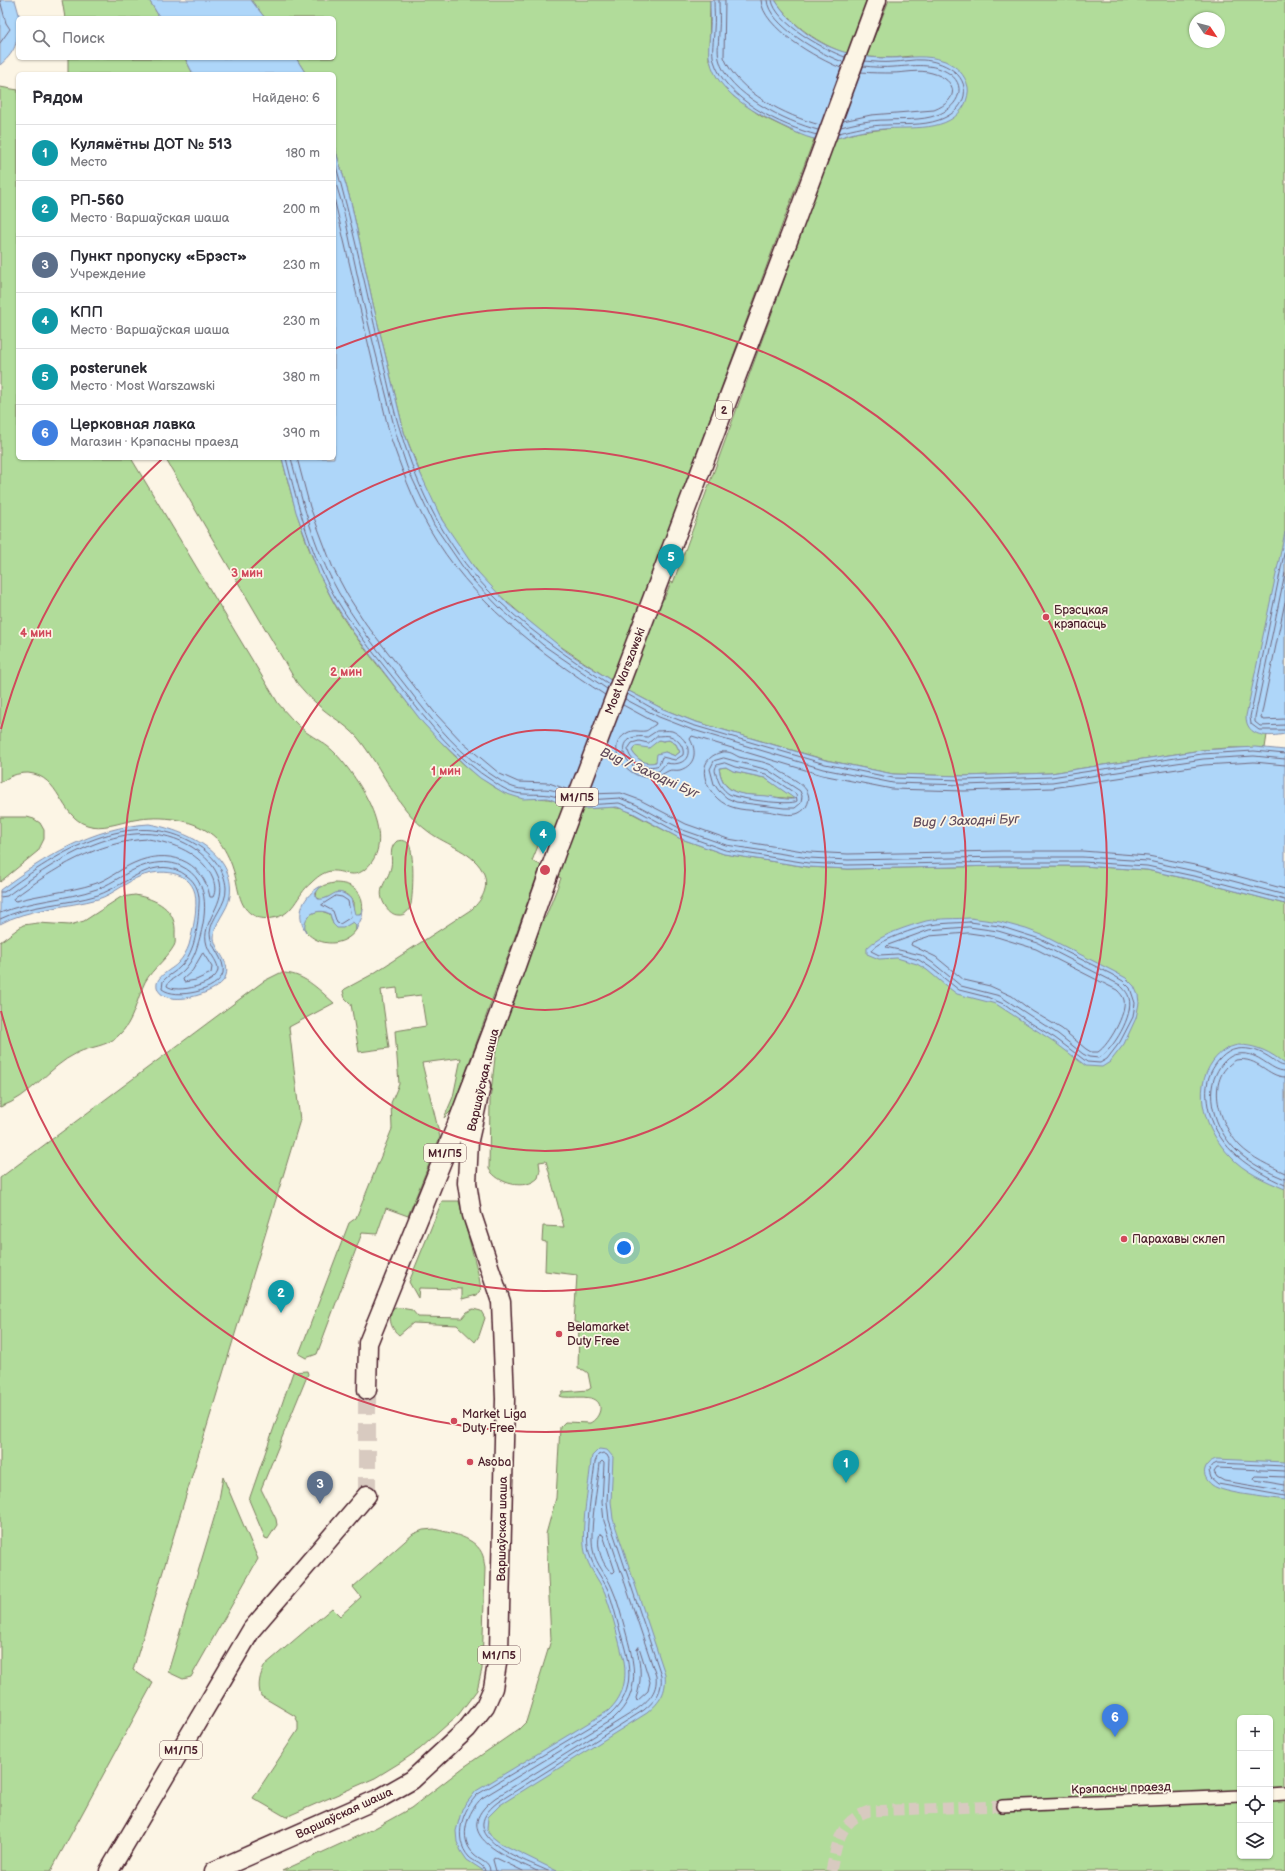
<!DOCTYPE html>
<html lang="ru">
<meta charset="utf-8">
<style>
body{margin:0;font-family:"Balsamiq Sans",sans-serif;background:#f7f7f7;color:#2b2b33}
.controls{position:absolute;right:12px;bottom:12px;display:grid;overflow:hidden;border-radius:6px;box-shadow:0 1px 3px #0004}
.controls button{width:36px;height:36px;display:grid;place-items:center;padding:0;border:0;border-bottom:1px solid #e1e1e2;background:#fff;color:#2b2b33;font:20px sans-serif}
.compass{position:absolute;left:1189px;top:12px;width:36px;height:36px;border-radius:50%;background:#fff;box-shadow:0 1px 3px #0004;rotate:125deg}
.you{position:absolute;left:624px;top:1248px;width:14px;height:14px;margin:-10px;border:3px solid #fff;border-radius:50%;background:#1a73e8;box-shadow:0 0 0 6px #1a73e833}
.badge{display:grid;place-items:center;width:26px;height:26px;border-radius:50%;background:#d1495b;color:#fff;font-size:13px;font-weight:700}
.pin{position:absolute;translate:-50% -33px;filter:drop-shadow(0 1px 2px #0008)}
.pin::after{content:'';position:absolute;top:21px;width:14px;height:12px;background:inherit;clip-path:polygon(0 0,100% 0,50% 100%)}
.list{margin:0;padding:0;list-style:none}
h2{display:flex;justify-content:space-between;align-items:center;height:52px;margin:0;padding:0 16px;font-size:17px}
h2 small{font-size:13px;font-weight:400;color:#7c7c81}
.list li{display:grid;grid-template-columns:26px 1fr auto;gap:12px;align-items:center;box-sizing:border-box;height:56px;padding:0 16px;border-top:1px solid #e1e1e2}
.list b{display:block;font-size:15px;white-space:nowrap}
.list p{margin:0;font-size:13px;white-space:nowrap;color:#7c7c81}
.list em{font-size:13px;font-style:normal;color:#7c7c81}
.icon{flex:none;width:22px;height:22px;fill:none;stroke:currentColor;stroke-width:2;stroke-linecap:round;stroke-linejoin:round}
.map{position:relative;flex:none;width:1285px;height:1871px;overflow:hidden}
.search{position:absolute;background:#fff;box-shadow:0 1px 3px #0004;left:16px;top:16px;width:320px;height:44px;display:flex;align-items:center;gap:10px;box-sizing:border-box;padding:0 14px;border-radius:6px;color:#7c7c81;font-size:15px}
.panel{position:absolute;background:#fff;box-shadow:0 1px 3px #0004;left:16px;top:72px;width:320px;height:388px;border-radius:6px}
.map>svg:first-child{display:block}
.green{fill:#b1dc9a;stroke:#7e7e62;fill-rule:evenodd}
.water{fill:#aed6f9;stroke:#868da7;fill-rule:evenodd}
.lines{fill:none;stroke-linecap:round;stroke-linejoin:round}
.shore{stroke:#72687d;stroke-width:1}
.minor-tunnel{stroke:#d8cac0;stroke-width:11;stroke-dasharray:11 5.5;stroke-linecap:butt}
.trunk-tunnel{stroke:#d8cac0;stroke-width:18;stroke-dasharray:18 9;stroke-linecap:butt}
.minor-casing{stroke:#4a1f2b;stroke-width:14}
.trunk-casing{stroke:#4a1f2b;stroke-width:21}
.minor{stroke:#fcf5e5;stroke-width:11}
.trunk{stroke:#fcf5e5;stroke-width:18}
.ring{fill:none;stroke:#d1495b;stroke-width:2}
.poi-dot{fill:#d1495b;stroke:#fcf5e5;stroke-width:1.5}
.labels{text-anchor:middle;stroke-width:3.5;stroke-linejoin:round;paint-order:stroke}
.shield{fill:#fcf5e5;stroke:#7f5f63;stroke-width:1}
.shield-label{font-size:11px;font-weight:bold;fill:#4a1f2b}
.poi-label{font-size:12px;fill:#4a1f2b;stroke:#fcf5e5;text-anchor:start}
.street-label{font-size:12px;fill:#4a1f2b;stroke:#fcf5e5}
.water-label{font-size:13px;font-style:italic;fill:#634d5e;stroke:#fcf5e5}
.centre{fill:#d1495b;stroke:#fcf5e5;stroke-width:2}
.ring-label{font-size:12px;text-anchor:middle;font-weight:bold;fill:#d1495b;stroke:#fcf5e5;stroke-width:3.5;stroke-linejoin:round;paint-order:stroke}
</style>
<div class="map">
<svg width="1285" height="1871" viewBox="0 0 1285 1871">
<rect width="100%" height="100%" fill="#fcf5e5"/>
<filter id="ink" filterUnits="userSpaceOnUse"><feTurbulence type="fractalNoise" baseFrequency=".025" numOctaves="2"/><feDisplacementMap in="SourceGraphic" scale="8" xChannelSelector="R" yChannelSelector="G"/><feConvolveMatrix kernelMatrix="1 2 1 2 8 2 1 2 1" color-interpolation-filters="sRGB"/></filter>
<g filter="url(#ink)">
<path class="green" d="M62,0H149L160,18H65Z
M251,0H710L709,60L733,96L761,116L792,131L814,139L612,681L548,638L490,587L459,548L442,520L427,490L404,432L373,304L351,202L334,145V74H306L296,58H334V18H265Z
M775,0H867L848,54C818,44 793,26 775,0Z
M889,0H1285V734L1267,735L1265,748H1228L1202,750L1051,773L964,776L893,774L826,760L693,721L663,709L627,690L661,598L664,599L671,582L673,583L836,138L859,132L886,129L912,56L892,58L866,57ZM1195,18H1219V42H1195Z
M68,58H185L193,74H68Z
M0,87L18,90V458H131L278,703C286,713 295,723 306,732C316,739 328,745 336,754C359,779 401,841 364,870C352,879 343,870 331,871C323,872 316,878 311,883C296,895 294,916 272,918C267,919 261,919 255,916C237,908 239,885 233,869C230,859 224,847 217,839C196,818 161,815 134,820C118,823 102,830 87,825C59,816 61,776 28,773C17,773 9,776 0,783Z
M165,458H282C294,508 309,558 334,603C351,634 376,662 398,691C425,725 454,761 491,785C503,793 517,797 531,798C545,799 552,797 565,806L550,844L540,841L532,861L541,865L452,1110L444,1118L453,1097L461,1058L422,1063L440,1137L408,1216L386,1208L377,1234L362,1233L317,1354L306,1358L299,1354L349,1223L356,1218L392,1129L391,1103L399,1084L395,1031L426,1026L421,995L398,998L397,988L381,990L389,1048L359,1052L351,1004L345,998L343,991L345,989L371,975L472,909C482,900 489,888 484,874C475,852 446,845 429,832C396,808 383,769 358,738C346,724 329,716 316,703C309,697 303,690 297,683Z
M659,740L663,741L669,740L676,744L680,752L675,756L665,752C662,755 659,760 655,762C647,767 636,758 632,751L635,746Z
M726,767L733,771L765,778L796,799L740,794C727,789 721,782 719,768Z
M611,807L624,809L679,838L724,854L808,867L848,869L1002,866H1082L1147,870L1197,881L1285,904V1871H282L375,1828L411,1808L464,1767L519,1729L526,1722L551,1640L546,1534L556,1498L560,1427L565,1422L590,1423C600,1418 606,1402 591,1398C582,1396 571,1398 563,1397L560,1396L563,1392L588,1390L591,1388L588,1373L584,1370L578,1369L579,1323L574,1322L577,1275L545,1271L546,1242L542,1241L543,1226L564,1227L546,1161L539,1162L540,1170L538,1178C525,1191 498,1184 489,1169L490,1101L496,1049L500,1032L536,929L546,916L561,878L556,876L581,809ZM1240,1718H1270V1856H1240Z
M0,817H27L34,819L40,823L44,830V839L38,851L0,882Z
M397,841C401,840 405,840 408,843C415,851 413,894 411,904C409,911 405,916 398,915C393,915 389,911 386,907C374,889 388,882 391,867C393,858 388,848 397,841Z
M334,883C347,883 360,887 362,902C363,907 363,910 360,914L357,915L353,913V902C344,886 333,896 321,900L316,897L317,889L325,885Z
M135,895C156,899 177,909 175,934C175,939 176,943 174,946C166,960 153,968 145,982C136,1000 134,1022 118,1036C106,1047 91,1046 77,1053C48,1067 31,1097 0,1107V942L23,925L38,923L70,925L84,921L121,897Z
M321,911L330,914L333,924L353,922L356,925V930C344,947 320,947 306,932C301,920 309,912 321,911Z
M280,973C303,972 318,989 334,1003L289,1027L300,1120L133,1670L153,1683L51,1871H0V1178L264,981Z
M442,1201H459L479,1277L481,1289L477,1295L462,1299V1289L419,1288L418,1298L409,1282Z
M395,1307L412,1310L418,1317L462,1318L467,1312L473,1309L481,1311L485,1318L479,1336L475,1342L457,1325L413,1323L399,1335C390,1328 387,1316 395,1307Z
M307,1371L308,1374L261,1489L276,1519L277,1525L268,1539L265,1538L249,1500L293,1372Z
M223,1477L258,1559L191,1677L183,1679L168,1672L218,1505Z
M434,1529C450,1533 477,1537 483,1556C484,1559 484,1564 485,1568L482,1669L477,1690L459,1714L420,1749L401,1762L375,1778L286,1817L253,1798L298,1730V1722L295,1716L261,1696C257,1685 260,1675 265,1665L332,1608L340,1616L361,1597L353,1587L413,1534L423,1530Z"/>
<path class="water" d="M0,0H15L20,18H18C18,39 18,50 0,65Z
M149,0H251L265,18H160Z
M710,0H775C803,41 842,59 891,58C910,58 926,54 945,61C956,66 965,74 968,87C969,92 967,99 965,104C950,134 910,126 883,129C875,130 867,130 859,132C848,134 838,139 827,140C813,141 799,134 787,128C759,115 717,94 710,60C707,51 710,40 710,30C711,20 710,10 710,0Z
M185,58H296L306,74H193Z
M334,145L351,202L373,304L404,432L416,464L442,520L476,570L508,604L567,652L623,688L663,709L693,721L825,760L893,774L964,776L1051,773L1202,750L1255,747L1285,750V904L1197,881L1147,870L1082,866H1002L848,869L808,867L724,854L679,838L633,813L617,807L581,809L568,807L548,798L523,799L504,793L480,778L466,766L438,739L423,723L353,632L335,604L319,574L296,512L282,458H334ZM659,740L663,741L669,740L676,744L680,752L675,756L665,752L657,754L656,762C646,765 637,760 632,751L635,746L649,748ZM726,767L733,771L765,778L795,799C785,800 777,797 767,796C744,794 723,797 719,768Z
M1285,532V734C1269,737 1246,738 1246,716Z
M149,824C184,830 236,852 230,896C228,911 213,923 214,938C216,953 232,962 225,978C218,994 162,1010 157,987C155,976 172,970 178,963C183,958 187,951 189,945C193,930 198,908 195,893C189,870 160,869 141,876C126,882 114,894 98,899C68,907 26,909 0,924V890C44,857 93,827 149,824Z
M321,886L315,894L318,899C333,901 334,883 351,899L355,914H360L363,909L362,917L356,930V925L353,922L343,928H337L333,924L330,914C317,906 300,917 306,932C294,914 304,895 321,886Z
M970,918L1000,922L1026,929L1042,935L1113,971L1126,978L1134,986L1138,995L1139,1003L1136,1018L1124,1044L1110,1062L1102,1067L1086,1066L1053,1041L996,1004L957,994L945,985L927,970L917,964L897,958L879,959L867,954V948C879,935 909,926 926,921C940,918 956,919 970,918Z
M1238,1045C1256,1045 1271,1052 1285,1064V1189C1266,1181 1244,1172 1230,1156C1206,1131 1191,1091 1213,1061C1220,1052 1227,1047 1238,1045Z
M599,1449L607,1450L613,1457L611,1502L613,1519L665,1674C667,1692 660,1702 647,1713L500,1805L488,1817L487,1829L490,1835L500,1843L557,1871H484L467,1860L461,1851L457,1842L456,1831L462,1809L476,1791L608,1711C623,1697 627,1681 624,1661C618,1638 613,1615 605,1593C599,1579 588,1568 585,1552C580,1530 589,1485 591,1461L592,1456Z
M1216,1459L1285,1462V1500C1269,1497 1224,1494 1212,1485C1207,1481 1203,1475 1205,1469C1207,1463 1211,1461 1216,1459Z"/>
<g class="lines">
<path class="shore" d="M714,0C714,10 715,20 714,30C714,40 711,51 714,61C725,99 781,126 817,135
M719,0C719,10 720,21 719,31C719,40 717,50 719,59C727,94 787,122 818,130
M725,0L724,57C737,92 786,116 820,125
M761,0C762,28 818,59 841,68
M767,0C768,25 822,55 843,62
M772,0C775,23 825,50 845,57
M0,43L10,29L6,23L0,0
M843,121L871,115L934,110C960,100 958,80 932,73C919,69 905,73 892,73C882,73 871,73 861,72
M841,127C856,123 870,120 886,120C902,119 921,121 937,115C955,109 969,88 950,74C933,62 913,66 894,67C884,68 873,67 863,66
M839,133C855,129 870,125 887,125C903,124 922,126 939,120C950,116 961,109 964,96C968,73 942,61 923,60C913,59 903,62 893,62C884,63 874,62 865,61
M334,159C352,222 365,286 380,349C387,377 392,406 401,433C418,490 446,546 487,589C523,627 566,656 609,684
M334,177L342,204L364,306L396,434L407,467L434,525L469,576L502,610L543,645L607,689
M334,198L390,436C401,467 412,499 429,528C471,601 536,650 605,695
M286,458C298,507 312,559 338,602C357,634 381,662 403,690C429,724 457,759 494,782C502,788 513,794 524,794C539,795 551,792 565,801
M291,458C303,506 317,557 343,600C362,632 386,660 409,690C434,723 462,757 498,779C505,784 514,789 523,789C541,791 548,785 567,796
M297,458L310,507L322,539L333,568L348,596L366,624L435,713L463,743L500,774L518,782L549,783L569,790
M1285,549L1250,717L1251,724L1259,730H1285
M1285,573L1255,717V722L1260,726L1285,725
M1285,602L1261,717L1263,720L1285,719
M627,694L661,713L692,725L825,764L893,778L964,780L1051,777L1202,754L1254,751L1285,754
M625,699L659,717L690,729L823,769L893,783L964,785L1052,782L1203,759L1254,756L1285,759
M623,705L656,723L655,725C652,726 648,731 645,731C638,732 634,729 627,733C604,746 624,773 643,777C654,780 659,776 668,771C671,769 676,771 680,770C696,765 697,751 690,739L692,736L822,775L892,789L964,791L1052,788L1204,765L1254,762L1285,765
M657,731C661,731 668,730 672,731C694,740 695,769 666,763L659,771C627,781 604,731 647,737Z
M657,736C660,736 667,735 670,736C677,738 685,747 683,755L675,760L662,757L659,765C647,770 629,763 628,749L632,743L639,741L648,743Z
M722,752C730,751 733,754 739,757C749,760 759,760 769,764C774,765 777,769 781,772C793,779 817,789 806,807C804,810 800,813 796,814C786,816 776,812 766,811C752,810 738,811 725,804C705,793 692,759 722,752Z
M724,758L768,770L800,791L802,796L801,803L795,808H784L736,802L727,798L719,791L714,784L710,769L714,761Z
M725,763L735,767L766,774L796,794L797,801C791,806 737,799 729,794C723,790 719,784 717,777C715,772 714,769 717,765Z
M589,794L621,793L640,800L686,824L728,839L809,852L848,854L1002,851H1082L1148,856L1200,866L1285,889
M587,800L620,798L637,805L683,830L726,845L809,858L848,860L1002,857H1082L1148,861L1199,872L1285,895
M585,805L619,803L635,809L681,834L725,850L808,863L848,865L1002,862H1082L1147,866L1198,877L1285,900
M148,839C173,843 202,853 213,879C215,885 216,891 213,897H210C203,859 167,848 134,863C120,869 108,880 94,884C68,892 41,894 16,901L13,900L14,898C53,869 98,841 148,839Z
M0,892H4C57,853 132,804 197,845C212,854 225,870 226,888C227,905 211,917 210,933C210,948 226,959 223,973C218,991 176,1000 162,989L163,981C168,975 176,972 181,966C196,951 198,924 199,905C200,894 197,883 187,876C156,852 127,885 98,895C66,905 30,904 0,919
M336,896L342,897L348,901L351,917L340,924L337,923L333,911L322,905Z
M0,897L7,896C56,860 131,809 192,847C204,855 216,866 220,882C226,907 196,925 209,950C212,956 218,963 218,969C218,985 176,994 167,986C168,981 173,979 177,976C187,969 194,958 197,947C206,919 213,881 181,866C170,861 157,862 146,865C128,870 114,883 97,889C65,900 31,900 0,913
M970,922L999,926L1040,939L1111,974L1123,981L1130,988L1135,1003L1133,1017L1120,1042L1107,1059L1100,1063L1087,1062L1055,1038L1026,1020L1006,1005L987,997L959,990L930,967L919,960L898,954L879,955L871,951C874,942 919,927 930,925C943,923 957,923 970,922Z
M969,927L998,931L1038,943L1120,985C1124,989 1128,993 1129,998C1134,1015 1113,1050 1099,1058L1089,1057L1083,1054L1058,1034L1000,996L961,986L933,963L921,955L886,947L888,945L929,930Z
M969,933L997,937L1036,949L1117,990C1120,993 1123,996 1124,1000C1127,1013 1109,1045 1098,1052H1091L1086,1049L1062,1029L1032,1011L1012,996L990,986L964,980L936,957L911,945L912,942L930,936Z
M203,953L212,967L211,973L196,980L184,982L183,979L192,971Z
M1285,1066C1280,1066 1276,1062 1272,1059C1262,1052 1250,1047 1237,1049C1225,1051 1216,1062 1211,1072C1205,1085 1206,1098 1209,1111C1219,1150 1250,1169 1285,1185
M1285,1071C1269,1071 1260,1051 1238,1054C1228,1055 1220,1065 1216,1074C1204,1099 1218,1134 1238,1152C1251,1164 1268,1172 1285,1179
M1285,1077C1267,1077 1258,1056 1236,1060C1203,1079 1220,1125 1240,1146C1252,1158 1270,1166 1285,1173
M1285,1466L1217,1463L1211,1466L1209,1471L1211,1478L1218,1484L1285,1496
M1285,1471L1217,1468L1214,1472L1217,1477L1224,1481L1285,1491
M1285,1477L1256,1476L1254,1478L1255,1480L1285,1485
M600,1534L603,1535L615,1571L613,1573C603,1568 595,1545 600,1534Z
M639,1647L650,1682L648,1691L637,1701L636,1698C642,1682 641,1666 637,1650Z
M485,1871C484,1864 474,1862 469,1857C452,1838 463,1809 478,1794L610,1715C638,1689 629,1662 620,1631C616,1617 613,1603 608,1590C602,1577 592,1566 589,1552C584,1531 593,1484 595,1462L598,1455L603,1453L607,1455L609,1459L607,1502L609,1520L661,1675C663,1691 656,1700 644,1710L498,1802C452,1837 523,1859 548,1871
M490,1871C490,1861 480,1860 474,1854C457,1838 468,1811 482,1798L613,1719C643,1692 634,1663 625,1629C621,1615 618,1601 612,1588C607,1575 596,1565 593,1550C589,1529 598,1485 600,1463L602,1461L604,1463L602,1502L604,1521L656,1676C658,1693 647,1702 633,1712L495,1798C446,1835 508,1857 537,1871
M496,1871L493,1860L494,1857L523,1871"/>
<path class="minor-tunnel" d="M831,1871C837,1844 839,1821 869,1811L1002,1806"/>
<path class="trunk-tunnel" d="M367,1495V1390"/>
<defs>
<path id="minor" d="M1270,1795L1285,1794
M1002,1806L1240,1796"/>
<path id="trunk" d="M367,1390L368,1343L455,1129L500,1011L558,847L794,225L877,0
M109,1871L252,1629L367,1495
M214,1871L382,1797L412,1780L467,1729L485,1706L493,1688L499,1652L505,1399L501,1302L472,1215L467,1183L469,1140L481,1086"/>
</defs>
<use href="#minor" class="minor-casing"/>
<use href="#trunk" class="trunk-casing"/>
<use href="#minor" class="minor"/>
<use href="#trunk" class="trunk"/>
</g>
</g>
<g class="ring">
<circle cx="545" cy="870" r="140"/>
<circle cx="545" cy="870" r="281"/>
<circle cx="545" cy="870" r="421"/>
<path d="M1 729A562 562 0 0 1 162 459M334 349A562 562 0 1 1 1 1011"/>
</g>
<g class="poi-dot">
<circle cx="1046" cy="617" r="4"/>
<circle cx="1124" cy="1239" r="4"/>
<circle cx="559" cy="1334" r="4"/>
<circle cx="454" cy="1421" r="4"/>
<circle cx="470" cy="1462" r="4"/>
</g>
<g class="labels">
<g class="shield">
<rect x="716" y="401" width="16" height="18" rx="3"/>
<rect x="556" y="788" width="42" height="18" rx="3"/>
<rect x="424" y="1144" width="42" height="18" rx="3"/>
<rect x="478" y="1646" width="42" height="18" rx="3"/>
<rect x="160" y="1741" width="42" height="18" rx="3"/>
</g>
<g class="shield-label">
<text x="724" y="414">2</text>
<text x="577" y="801">М1/П5</text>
<text x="445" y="1157">М1/П5</text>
<text x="499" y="1659">М1/П5</text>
<text x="181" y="1754">М1/П5</text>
</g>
<g class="poi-label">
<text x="1054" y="614">Брэсцкая<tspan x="1054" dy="14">крэпасць</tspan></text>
<text x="1132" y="1243">Парахавы склеп</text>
<text x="567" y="1331">Belamarket<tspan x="567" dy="14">Duty Free</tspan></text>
<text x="462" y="1418">Market Liga<tspan x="462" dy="14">Duty Free</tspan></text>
<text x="478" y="1466">Asoba</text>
</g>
<g class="street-label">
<text transform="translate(625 671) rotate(-69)" y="4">Most Warszawski</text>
<text transform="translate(483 1080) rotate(-77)" y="4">Варшаўская шаша</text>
<text transform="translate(502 1529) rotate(-89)" y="4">Варшаўская шаша</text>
<text transform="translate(1121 1788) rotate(-2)" y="4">Крэпасны праезд</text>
<text transform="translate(344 1813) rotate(-25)" y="4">Варшаўская шаша</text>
</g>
<g class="water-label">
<text transform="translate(650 772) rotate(24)" y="5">Bug / Заходні Буг</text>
<text transform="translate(966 820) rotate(-2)" y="5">Bug / Заходні Буг</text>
</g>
</g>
<circle cx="545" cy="870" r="6" class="centre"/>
<g class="ring-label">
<text x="247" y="577">3 мин</text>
<text x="36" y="637">4 мин</text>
<text x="346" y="676">2 мин</text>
<text x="446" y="775">1 мин</text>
</g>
</svg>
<div class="controls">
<button>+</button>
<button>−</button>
<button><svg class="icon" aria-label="locate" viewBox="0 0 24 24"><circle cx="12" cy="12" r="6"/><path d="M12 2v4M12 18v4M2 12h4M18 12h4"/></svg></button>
<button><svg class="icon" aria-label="layers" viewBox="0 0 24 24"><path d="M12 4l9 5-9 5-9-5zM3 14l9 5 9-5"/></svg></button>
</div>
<svg class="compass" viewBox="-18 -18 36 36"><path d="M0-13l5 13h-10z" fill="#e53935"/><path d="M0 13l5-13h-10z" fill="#7c7c81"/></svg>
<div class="you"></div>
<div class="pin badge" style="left:846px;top:1483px;background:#0f9aa8">1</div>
<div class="pin badge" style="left:281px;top:1313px;background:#0f9aa8">2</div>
<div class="pin badge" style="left:320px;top:1504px;background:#5c6f8a">3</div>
<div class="pin badge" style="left:543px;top:854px;background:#0f9aa8">4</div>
<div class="pin badge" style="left:671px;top:577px;background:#0f9aa8">5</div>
<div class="pin badge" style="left:1115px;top:1737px;background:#3f7fe0">6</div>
<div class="search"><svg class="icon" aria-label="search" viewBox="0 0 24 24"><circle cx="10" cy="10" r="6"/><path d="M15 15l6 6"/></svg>Поиск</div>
<section class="panel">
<h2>Рядом<small>Найдено: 6</small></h2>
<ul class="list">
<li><span class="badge" style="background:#0f9aa8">1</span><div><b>Кулямётны ДОТ № 513</b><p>Место</p></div><em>180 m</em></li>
<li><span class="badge" style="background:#0f9aa8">2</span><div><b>РП-560</b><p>Место · Варшаўская шаша</p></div><em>200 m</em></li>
<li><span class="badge" style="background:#5c6f8a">3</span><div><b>Пункт пропуску «Брэст»</b><p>Учреждение</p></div><em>230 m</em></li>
<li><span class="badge" style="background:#0f9aa8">4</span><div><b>КПП</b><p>Место · Варшаўская шаша</p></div><em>230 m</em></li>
<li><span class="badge" style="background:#0f9aa8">5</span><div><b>posterunek</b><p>Место · Most Warszawski</p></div><em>380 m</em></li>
<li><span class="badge" style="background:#3f7fe0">6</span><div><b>Церковная лавка</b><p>Магазин · Крэпасны праезд</p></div><em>390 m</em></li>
</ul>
</section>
</div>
